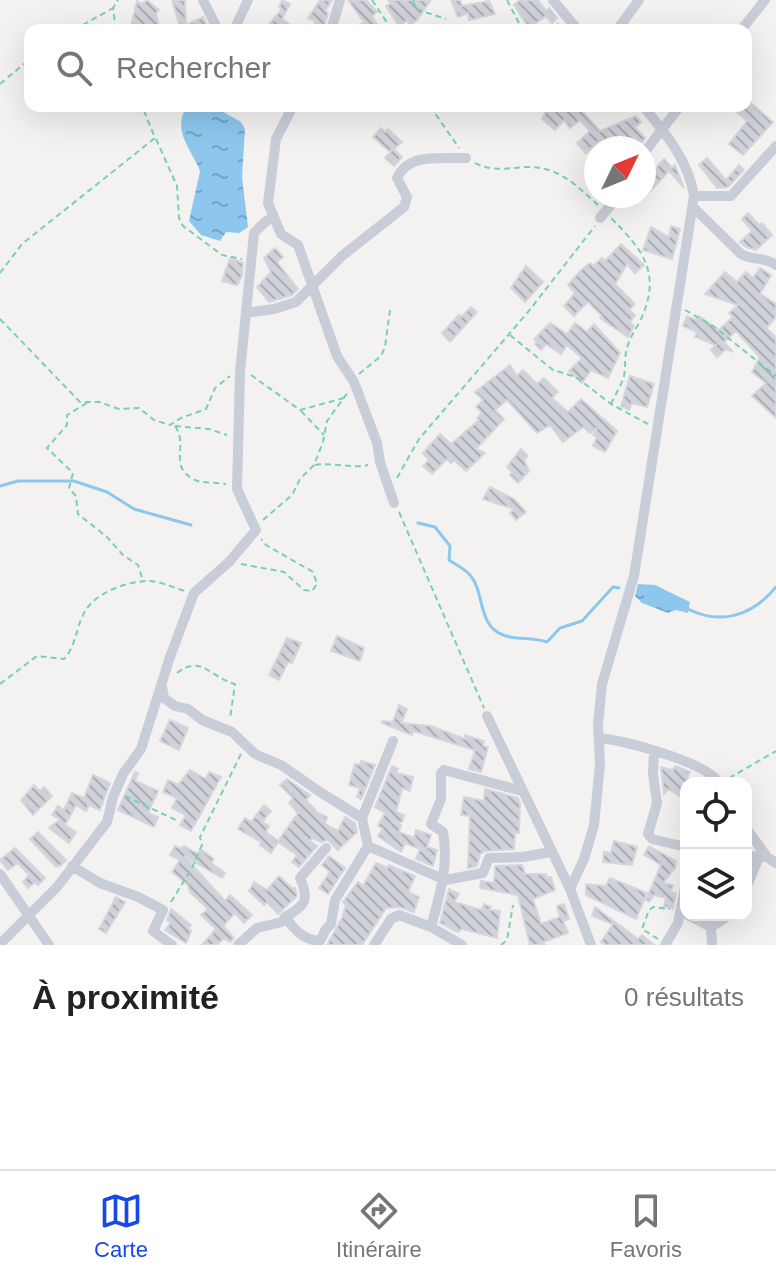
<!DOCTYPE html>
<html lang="fr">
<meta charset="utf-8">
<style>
body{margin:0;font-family:Arial,sans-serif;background:#f2f2f2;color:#222}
.controls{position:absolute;right:24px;bottom:24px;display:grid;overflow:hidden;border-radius:16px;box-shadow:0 8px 32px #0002}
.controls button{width:72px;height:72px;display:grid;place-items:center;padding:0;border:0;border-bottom:2px solid #e0e0e0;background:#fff;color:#222;font:40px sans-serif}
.compass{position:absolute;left:584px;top:136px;width:72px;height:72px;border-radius:50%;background:#fff;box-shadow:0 8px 32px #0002;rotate:47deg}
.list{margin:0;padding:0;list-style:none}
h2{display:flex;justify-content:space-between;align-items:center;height:104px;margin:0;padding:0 32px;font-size:34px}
h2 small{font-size:26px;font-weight:400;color:#767676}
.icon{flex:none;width:44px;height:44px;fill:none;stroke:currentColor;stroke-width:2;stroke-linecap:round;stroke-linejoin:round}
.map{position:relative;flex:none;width:776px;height:945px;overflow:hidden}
.search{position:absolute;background:#fff;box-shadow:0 8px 32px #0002;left:24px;right:24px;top:24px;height:88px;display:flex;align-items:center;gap:20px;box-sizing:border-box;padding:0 28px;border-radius:16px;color:#767676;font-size:30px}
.sheet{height:224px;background:#fff}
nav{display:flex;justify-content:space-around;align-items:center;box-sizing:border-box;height:112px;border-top:2px solid #e0e0e0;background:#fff;font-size:22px;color:#767676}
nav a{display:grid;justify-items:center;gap:4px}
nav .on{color:#1749e8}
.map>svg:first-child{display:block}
.water{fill:url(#water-ripples)}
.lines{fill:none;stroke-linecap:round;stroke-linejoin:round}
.stream{stroke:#8dc7ee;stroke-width:3}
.building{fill:url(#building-back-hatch);stroke:#d5d6dd;stroke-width:2}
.path{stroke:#78d0b6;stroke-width:2;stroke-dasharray:6 4;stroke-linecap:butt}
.street{stroke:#c8cdd8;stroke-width:10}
</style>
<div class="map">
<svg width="776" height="945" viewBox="0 0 776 945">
<defs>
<pattern id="water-ripples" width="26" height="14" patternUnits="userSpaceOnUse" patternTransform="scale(2)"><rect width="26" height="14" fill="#8dc7ee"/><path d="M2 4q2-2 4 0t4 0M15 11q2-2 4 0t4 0" fill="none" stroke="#75a4c4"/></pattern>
<pattern id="building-back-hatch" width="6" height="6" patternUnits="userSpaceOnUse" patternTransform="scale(2)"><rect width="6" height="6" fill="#d0d2d9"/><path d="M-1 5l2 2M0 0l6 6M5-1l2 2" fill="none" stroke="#abadb3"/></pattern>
</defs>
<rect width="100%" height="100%" fill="#f4f2f1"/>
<path class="water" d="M187,106H213L241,122L245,129L242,177L248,227L239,233L226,232L220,241L201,235L189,221L200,171C192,150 171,131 187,106Z
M638,584L655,585L690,602L688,613L676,610L668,613L642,603L635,596Z"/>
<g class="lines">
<path class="stream" d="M0,486L18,481H74L107,492L134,509L191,525
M418,523L435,527L450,546L449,560C456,565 465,569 470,575C485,592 477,625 503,635C516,640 533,637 547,642L560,628L582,621L613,587L619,588
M688,609C721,626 753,615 776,587"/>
</g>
<path class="building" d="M147,0L159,10L156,13L159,27L131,26L137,1L142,4Z
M172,0H185L186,25L203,17L209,30H174L180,27Z
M282,0L290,4L282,19L298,30H264L282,9L279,7Z
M320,0H332L325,11L328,13L323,30H310L316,22L308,18Z
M348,0H366L377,12L372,16L378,26L372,30H353L364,22Z
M388,0H431L417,20L410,25L407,20L399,26L386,6L391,3Z
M451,0H460L462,6L489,1L495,14L469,20L468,13L458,17Z
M520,0H538L546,11L549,8L557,18L552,23L546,16L529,28L514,5Z
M746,99L773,122L743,155L729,144L747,121L729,106H746Z
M548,106H586L582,111L600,131L636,116L641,122L635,127L645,138L638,148H606L599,141L586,153L577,143L590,131L580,120L570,128L564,120L555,130L542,119Z
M381,128L385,132L388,129L402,142L394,149L402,157L394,166L385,158L392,150L390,152L373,137Z
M707,158L726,180L739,165L744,170L728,187L717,188L699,165Z
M664,159L672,168L675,165L684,188L669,171L644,198V181Z
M748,213L759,225L762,223L772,235L756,250L746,247L740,242L752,231L742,219Z
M671,226L680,229L672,259L643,250L651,227L669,237Z
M621,244L644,265L635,273L627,264L615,284L635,304L629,310L635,315L630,322L634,326L628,337L600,318L602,316L588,302L574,316L564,306L575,293L568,285L580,271L590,263L593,266L602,258L605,261Z
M275,248L283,257L277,262L298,289L292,295L269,302L257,287L271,272L264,258Z
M230,258L243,263L242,276L237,285L222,281Z
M526,266L543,282L525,302L511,288Z
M760,268L771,275L760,294L776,304V317L766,328L776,337V418L752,396L766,383L752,372L760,357L736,331L724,342L733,352L726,349L717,357L711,350L716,345L695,337L697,332L683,326L687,316L696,320L699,316L719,330L733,317L729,313L738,305L705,294L725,272L737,282L746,272L753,278Z
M471,307L477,312L450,342L442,333L459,315L461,317Z
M550,323L567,334L575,323L587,332L594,324L620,353L608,378L591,370L582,383L569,371L582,358L567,345L561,354L546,344L541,350L535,344L537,342L534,339Z
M510,365L517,376L523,370L537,384L544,378L558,392L552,398L568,412L581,399L617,431L605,452L593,446L597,437L593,435L597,428L590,433L583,427L563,442L550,425L537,433L507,400L495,410L504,419L476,449L485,453L466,471L454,460L451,463L447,459L432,474L423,466L429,460L423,453L440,434L451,444L479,420L477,418L482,413L476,407L483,400L475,392Z
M630,376L654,384L647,407L632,403L629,410L621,406Z
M521,449L528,456L524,460L529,471L518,483L510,475L512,472L507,467Z
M490,487L514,499L526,512L516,520L510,513L514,509L483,499Z
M337,636L364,648L360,661L331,651Z
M287,638L301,643L292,663L288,662L279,680L269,675Z
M399,705L407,709L401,723L431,726L465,739V735L484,741L483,746L488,747L481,772L469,769L475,750L413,731L412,735L382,723V721L393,722Z
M170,720L188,728L179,750L160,741Z
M361,761L375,765L361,799L357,797L360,788L349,785L355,764L360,765Z
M392,766L398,769L396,773L413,777L410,791L402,788L396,812L404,815L402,822H391L401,825L399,832L414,838L416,830L431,835L427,847L437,850L433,866L416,859L420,849L405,843L401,852L378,836L383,829L378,826L385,813L375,807Z
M675,766L690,772L687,777L693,783H686V800L668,789L664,794L661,767L673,770Z
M190,770L206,779L209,772L221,777L191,831L180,825L186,815L172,808L177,798L163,792L168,780L178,785Z
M135,772L138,773L135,781L158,791L148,813L158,817L154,827L118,810Z
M93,775L110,783L100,810L89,805L86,811L76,805L65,825L76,832L69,843L49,828L60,819L52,815L58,806L64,810L72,793L84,798Z
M287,779L310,795L306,800L318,813L327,817L325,824L338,831L345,817L355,823L357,832L338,850L328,840L321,842L312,838L310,841L317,846L299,867L292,862L297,855L278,842L271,853L260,845L261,842L238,829L245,818L251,822L264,805L271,811L262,822L269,826L266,832L278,841L298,813L289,803L293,798L280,785Z
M34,785L40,791L44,787L52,796L33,815L21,800Z
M485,789L518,798L520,804L519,833H515L514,849L485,851L480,854L477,866L468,868L470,816L461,815L464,797L484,801Z
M38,832L66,860L60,866L56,867L30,839Z
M614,841L637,847L632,865L603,862L604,852L611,853Z
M175,846L182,849L184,846L198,854L200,849L214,859L211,863L225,873L222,878L184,856L225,901L230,895L252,915L244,923L235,913L223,926L234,938L230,942L224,938L217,945H202L216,929L201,915L208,909L190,892L188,885L172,872L180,860L170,855Z
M649,846L676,861L675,868L663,883L673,885L671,892L676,893L673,909L664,906L666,898L654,895L649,902L646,900L661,865L644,855Z
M15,848L45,878L38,885L35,882L28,888L23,882L29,875L18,863L8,870L0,860Z
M329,856L345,868L328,894L319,888L330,872L322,865Z
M376,863L388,868L389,865L415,876L408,892L419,897L414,912L399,907L386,908L362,945H327L342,918L346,905L343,902L358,882L363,886Z
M522,865L525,874H546L547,878L551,877L555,890L533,899L541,924L560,917L557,906L564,904L569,919L563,921L568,933L543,942L545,945H530L518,895L480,888L481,881L494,883L495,866Z
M279,876L292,888H295L297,896L278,914L267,902L264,905L249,891L254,882L267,890Z
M610,878L647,893L636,919L586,895V884L606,886Z
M449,889L459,894L454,902L481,910L484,904L491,907L489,910L500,911L497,938L462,929L458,932L440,923Z
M116,897L125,902L106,933L99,929Z
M595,907L638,939L642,935L654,945H605L601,942L613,924L592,916Z
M171,909L191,925L188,928L191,931L186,943L165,930L171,922L167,920Z"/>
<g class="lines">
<path class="path" d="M372,0L392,30
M413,0L416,9L446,19
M507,0L520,25L525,30
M83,26L116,30
M74,30L113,8
M116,30L113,8L118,0
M545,30L559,24
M0,84L30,59
M430,106L459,148
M156,139L177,186L179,218L183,226L222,255L242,259
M475,163C492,172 508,168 526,167C558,166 576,185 598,205
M0,273L22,244L155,138L142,106
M685,310L713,326L776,376
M0,319L80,402H99L119,409L139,408L154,420L170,425L181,418L206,409L215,388L230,376
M510,335L553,370L576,377L611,404L648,424
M359,374L381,356L385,347L390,310
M251,375L300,410L344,398
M87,403L67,415V425L47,448L73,473L69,488L76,496L78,514L107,537L123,555L138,565L143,581
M611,404C615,395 621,386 624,376C626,366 624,354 628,345C631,335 638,326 642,317C661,272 643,250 611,218
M301,411L324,435
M175,426C189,447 168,465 193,479C201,484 216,482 226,484
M175,426L209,429L227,435
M315,465C334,462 353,469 368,465
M397,478L419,439L528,312L595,226
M399,512L484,708
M263,520L292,495L300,479L314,465L323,442L327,421L348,392
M241,564L284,572L304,590L312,591L317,584L313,572L266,545L261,539
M177,673C202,654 209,677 235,684L230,719
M0,684L37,656L64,659C76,646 76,628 84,613C94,593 127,581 149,581C160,581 174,588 185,591
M729,778L776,751
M125,796L178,821
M171,902L192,868L202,845L200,837L241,754
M658,939L642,929L649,910L653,907L670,909
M501,945L507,940L513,905"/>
<path class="street" d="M203,0L218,30
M553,0L578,30
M234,30L248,0
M331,30L340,0
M617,30L639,0
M741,30L765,0
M293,106L276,139L268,203L281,234L298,245L337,356L354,382L377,443L380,462L394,503
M644,153L680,106
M694,196H731L776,146
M693,207L741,254C752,261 764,256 776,265
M600,218L618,196
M246,313L274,309L296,302L342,256L404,207L407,197L397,178C409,152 442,159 466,158
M162,687L164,698L175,706L188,709L202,720L232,732L255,754L281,765L320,792L362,818
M487,716L570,889
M600,738C625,741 707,762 719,783
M654,752L653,774L657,803L648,834L652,839L686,847
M746,828L767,857
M368,846L445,880L483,873L489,858L523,857L551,852
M746,856L767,857L776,863
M72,866L100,883L138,897L163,910L153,931L172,945
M0,874L49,945
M746,888L759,857
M688,915L711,927
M285,917C305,906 310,900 300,878L326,848
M431,927C440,894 449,865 443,832L431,824L441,799V773L444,770L522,791
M0,944L57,887L107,822L113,797L123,774L141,749L170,657L194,593L229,562L256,530L237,489L240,372L254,233L265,222L273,217
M238,945L257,928L282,922L285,917C295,930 303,940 320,941L326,929L331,924L335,900L368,846L362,818L393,741
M374,945L391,919L399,915L431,927L462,945
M591,945L570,889L584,859L594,825L600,764L598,725L602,684L634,576L694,196C689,161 665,133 643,106
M665,945L678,923L686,882
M712,945L711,927L730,915"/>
</g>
</svg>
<div class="controls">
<button><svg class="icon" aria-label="locate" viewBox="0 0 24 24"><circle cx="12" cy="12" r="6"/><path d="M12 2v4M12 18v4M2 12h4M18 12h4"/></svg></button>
<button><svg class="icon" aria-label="layers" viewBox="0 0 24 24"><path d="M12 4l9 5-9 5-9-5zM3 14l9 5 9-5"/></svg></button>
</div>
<svg class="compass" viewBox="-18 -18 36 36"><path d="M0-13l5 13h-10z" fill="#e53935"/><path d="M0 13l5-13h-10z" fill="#767676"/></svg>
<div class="search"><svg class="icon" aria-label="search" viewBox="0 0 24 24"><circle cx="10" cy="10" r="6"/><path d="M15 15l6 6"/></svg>Rechercher</div>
</div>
<section class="sheet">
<h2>À proximité<small>0 résultats</small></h2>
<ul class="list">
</ul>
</section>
<nav>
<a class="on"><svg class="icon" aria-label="map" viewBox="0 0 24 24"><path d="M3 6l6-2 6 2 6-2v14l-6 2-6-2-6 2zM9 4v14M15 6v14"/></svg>Carte</a>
<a><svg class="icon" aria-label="directions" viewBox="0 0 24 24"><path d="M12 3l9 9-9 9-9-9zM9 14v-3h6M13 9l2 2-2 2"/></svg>Itinéraire</a>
<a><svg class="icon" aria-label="saved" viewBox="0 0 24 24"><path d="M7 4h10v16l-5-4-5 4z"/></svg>Favoris</a>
</nav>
